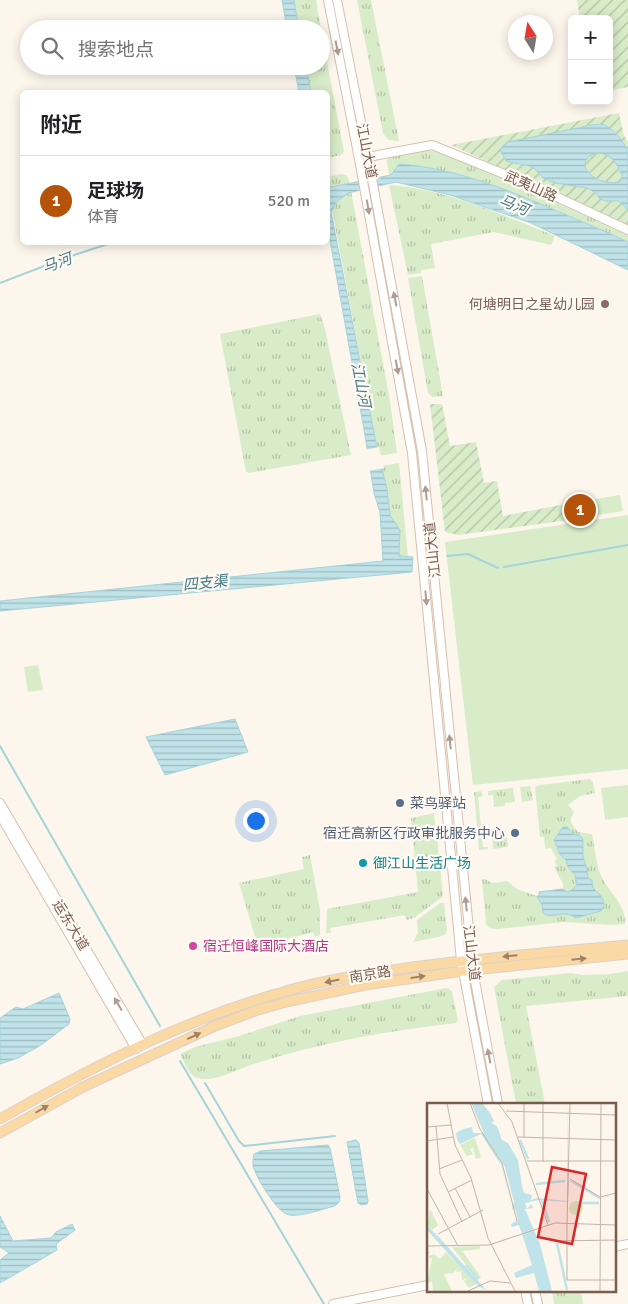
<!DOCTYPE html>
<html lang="zh">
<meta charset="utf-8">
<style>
body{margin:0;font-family:Signika,"Noto Sans SC",sans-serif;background:#f2f2f2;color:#202124}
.controls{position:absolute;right:15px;top:15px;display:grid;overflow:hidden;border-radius:8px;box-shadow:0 2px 12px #0003}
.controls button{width:45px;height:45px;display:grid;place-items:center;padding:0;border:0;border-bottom:1px solid #e0e0e0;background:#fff;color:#202124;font:25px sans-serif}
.compass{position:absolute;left:508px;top:15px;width:45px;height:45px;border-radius:50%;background:#fff;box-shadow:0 2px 12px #0003;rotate:349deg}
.you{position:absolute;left:255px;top:820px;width:18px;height:18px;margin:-12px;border:4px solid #fff;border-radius:50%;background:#1a73e8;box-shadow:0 0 0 8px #1a73e833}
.badge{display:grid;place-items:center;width:32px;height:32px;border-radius:50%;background:#b45309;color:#fff;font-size:16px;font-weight:700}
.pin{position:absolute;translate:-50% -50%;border:2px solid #fff;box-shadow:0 1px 5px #0006}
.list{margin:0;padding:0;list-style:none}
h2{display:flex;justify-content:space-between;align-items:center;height:65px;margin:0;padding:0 20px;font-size:21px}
h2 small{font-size:16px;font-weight:400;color:#757577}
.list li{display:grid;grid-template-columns:32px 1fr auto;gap:15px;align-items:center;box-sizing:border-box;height:90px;padding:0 20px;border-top:1px solid #e0e0e0}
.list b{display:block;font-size:19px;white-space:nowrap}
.list p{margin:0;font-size:16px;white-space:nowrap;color:#757577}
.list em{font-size:16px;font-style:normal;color:#757577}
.icon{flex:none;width:28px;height:28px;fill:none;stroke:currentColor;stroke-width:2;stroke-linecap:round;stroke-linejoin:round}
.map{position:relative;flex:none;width:628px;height:1304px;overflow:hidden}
.search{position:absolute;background:#fff;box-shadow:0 2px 12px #0003;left:20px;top:20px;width:310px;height:55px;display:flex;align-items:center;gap:12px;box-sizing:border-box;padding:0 18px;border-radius:28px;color:#757577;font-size:19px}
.panel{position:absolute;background:#fff;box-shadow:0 2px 12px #0003;left:20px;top:90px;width:310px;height:155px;border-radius:8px}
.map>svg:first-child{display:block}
.grass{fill:url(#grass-tufts)}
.park{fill:#d8ecc9}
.garden{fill:url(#garden-furrows)}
.water{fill:url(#water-rules);stroke:#a5d3da;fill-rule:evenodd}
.pier{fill:#fdf6ec}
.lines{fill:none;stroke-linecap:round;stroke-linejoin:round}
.stream{stroke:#a5d3da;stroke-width:2}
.secondary-casing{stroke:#d6c0b0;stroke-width:10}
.primary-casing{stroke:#dad1cd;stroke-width:11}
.secondary{stroke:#fff;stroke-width:8}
.primary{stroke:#fbd9a5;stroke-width:9}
.oneway{fill:#af9d94}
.oneway2{fill:#a18267}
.education-dot{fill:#8d6e63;stroke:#fffaf3;stroke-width:2}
.service-dot{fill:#5c6f8a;stroke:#fffaf3;stroke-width:2}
.culture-dot{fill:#0f9aa8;stroke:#fffaf3;stroke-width:2}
.hotel-dot{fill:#d1479c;stroke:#fffaf3;stroke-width:2}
.labels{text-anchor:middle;stroke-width:4.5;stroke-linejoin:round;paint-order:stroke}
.street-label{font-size:14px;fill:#7a5c4d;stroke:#fffaf3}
.education-label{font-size:14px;fill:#785e54;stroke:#fffaf3;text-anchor:end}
.service-label{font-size:14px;fill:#4e5e75;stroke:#fffaf3;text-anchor:start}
.culture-label{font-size:14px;fill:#0d838f;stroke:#fffaf3;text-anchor:start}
.hotel-label{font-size:14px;fill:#b23c85;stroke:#fffaf3;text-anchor:start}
.water-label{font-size:15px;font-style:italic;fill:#437c86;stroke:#fffaf3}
.inset-river{fill:none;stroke:#bfe3e8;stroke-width:2.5}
.inset-road{fill:none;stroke:#c5b3a7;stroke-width:1}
.view{fill:#d62828;fill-opacity:0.15;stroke:#d62828;stroke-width:2.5}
.inset-edge{fill:none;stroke:#7a5c4d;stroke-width:2.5}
</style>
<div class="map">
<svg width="628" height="1304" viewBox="0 0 628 1304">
<defs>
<pattern id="grass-tufts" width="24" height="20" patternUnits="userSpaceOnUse" patternTransform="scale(1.25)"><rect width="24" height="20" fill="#d8ecc9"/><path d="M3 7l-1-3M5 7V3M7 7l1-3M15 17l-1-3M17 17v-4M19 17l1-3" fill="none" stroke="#b4c2a5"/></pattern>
<pattern id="garden-furrows" width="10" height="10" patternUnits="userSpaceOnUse" patternTransform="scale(1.25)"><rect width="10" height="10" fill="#d8ecc9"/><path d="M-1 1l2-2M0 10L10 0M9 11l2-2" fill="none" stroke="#b4c2a5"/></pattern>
<pattern id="water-rules" width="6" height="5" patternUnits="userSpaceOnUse" patternTransform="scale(1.25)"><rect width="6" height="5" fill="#bfe3e8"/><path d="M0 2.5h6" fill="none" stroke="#a0bbbe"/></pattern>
</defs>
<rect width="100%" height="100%" fill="#fdf6ec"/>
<path class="grass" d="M294,0H316L321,29H299Z
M357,0H371L399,141L388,140L383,133Z
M321,30L344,152L341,155L328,158V92H311L306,66H321Z
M421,150L437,152L546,194L628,233V242C603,230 577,219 550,208C501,187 453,168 399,164L392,175L389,176L387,160L389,156Z
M342,174L347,176L349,180L390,401L397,453L378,456L377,448L328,188V177Z
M389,185C447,189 502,215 555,236L551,245L494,232L431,244L435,268L421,270V273L408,275Z
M422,276L443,396L432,397L428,393L408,278Z
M320,314L325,329L351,455L249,473L246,472L220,334Z
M399,463L408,557L399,556L400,531L390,515L381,466Z
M590,779L593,782L595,793L580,796L568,805L574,812L571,818V823L578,832L592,834C595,847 595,860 600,873C607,892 626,902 625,924L611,925L564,922L498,929C493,929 489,929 486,924L482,879H485L492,883L507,881L517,889L537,896H539V892L563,889V884L554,867L557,866L555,861L557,859L551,848L545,849L544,837H540L535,787L540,785Z
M530,786L533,800L522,802L520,787Z
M513,788L515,802L505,803V806L494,807L493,795H488V791Z
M481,791L483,796L478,797L483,847H488V849L479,850L474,792Z
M434,813L443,894L442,897L414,918L406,920L405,915L330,928L331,933H326L327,909L418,892L411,818Z
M506,830L508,847L493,849L492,831Z
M310,855L320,910V935L315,937L313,932L258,947L239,883L304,869L302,857Z
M440,903H444L447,930L446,934L438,937L413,942L418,933L417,920Z
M628,971V996L526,1006L545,1104H516L494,987L502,980L571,973L583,975L611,974Z
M447,988L452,991L458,1020L456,1023C387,1031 317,1043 251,1065C235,1070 214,1083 197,1078C189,1076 183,1060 180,1054L195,1047L239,1036L300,1016Z
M552,1290H581L583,1304H554Z"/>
<path class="park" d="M620,495L623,511L569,520L566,504Z
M628,515V769L473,785L445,542Z
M38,665L43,690L28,692L24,667Z
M628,785V817L605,820L601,788Z"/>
<path class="garden" d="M577,0H628V87L609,91V19H580Z
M619,113L624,136L628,142V226L451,145Z
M430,404H442L450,446L476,442L484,483L497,481L503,516L566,504L569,520L458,535L445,532Z"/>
<path class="water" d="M282,0H294L299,29H287Z
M294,66H306L311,92H299Z
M603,124C613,129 626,142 628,154C628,172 628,192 628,210L619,201H605L599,198L596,193L587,188L555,183L543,178L534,168L529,166L506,161L501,152V148L508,142L592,125ZM596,153C611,153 616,162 622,175V178L619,182C597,187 569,163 596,153Z
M399,164C453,168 501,187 550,208C576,219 603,230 628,242V270L531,223L450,195L396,182L348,193L335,203L331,212L377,448L387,489L390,515L400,530L399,556L413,557L412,572L0,611V601L383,561L380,512L374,493L365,435L328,229V183L331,187L391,175Z
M235,719L248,752L165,775L146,737Z
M563,827H567L573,834L579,835L583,839V857L587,869L588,878L592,880L593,888C599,894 604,897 604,906L601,911L576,918C562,908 553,921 543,913L542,905L537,896H539V892L562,889L568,892L573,889L577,885L575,875L568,867L566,860L560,854L554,840Z
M59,993L70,1019L69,1024L41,1045L18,1058L0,1064V1018L16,1007L23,1009Z
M356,1140L359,1143L368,1201L367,1204L361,1205L358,1203L347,1142Z
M328,1145L330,1148L340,1197L339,1202L335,1206C323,1209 300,1217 289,1215C277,1213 256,1177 253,1166C253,1162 253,1158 254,1154L261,1151Z
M0,1216L13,1241L51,1238L56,1232L72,1224L75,1230L56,1244L57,1250L0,1283V1260L9,1253L0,1247Z"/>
<path class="pier" d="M379,447L384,468L368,471L365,450Z"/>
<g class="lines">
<path class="stream" d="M0,283L65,258L114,242
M447,556L468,554L498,568
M504,567L628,545
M0,746L160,1026
M180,1061L324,1304
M205,1083L239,1141L244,1146L335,1136"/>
<defs>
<path id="secondary" d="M328,0L359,159L412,453L461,960L488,1104
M337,0L368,157L422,451L473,970L498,1104
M368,157L432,145L529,184L628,230
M0,803L143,1045
M0,815L136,1049
M614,1247L628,1244
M525,1290L528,1304
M535,1290L538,1304
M333,1304L428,1285"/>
<path id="primary" d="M0,1119C88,1069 185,1019 283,992C323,980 365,974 406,968C479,958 554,952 628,945
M0,1133L83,1087L215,1026L258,1010L286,1002L365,985L463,971L628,954"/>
</defs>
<use href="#secondary" class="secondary-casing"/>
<use href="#primary" class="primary-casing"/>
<use href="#secondary" class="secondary"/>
<use href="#primary" class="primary"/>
</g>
<defs><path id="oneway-solid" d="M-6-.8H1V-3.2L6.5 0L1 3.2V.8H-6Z" transform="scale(1.25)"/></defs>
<g class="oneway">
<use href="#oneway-solid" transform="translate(337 48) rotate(79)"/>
<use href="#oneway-solid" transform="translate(368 207) rotate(80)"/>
<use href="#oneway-solid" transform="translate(395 299) rotate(-101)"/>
<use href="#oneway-solid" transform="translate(397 367) rotate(80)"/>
<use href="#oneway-solid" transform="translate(426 493) rotate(-96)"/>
<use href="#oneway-solid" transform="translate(426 598) rotate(85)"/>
<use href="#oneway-solid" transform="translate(450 742) rotate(-96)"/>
<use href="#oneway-solid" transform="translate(466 904) rotate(-96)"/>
<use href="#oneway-solid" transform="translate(118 1004) rotate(-121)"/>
<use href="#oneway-solid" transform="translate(489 1056) rotate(-101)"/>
</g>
<g class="oneway2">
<use href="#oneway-solid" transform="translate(510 956) rotate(175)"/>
<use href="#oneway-solid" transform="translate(579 959) rotate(-6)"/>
<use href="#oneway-solid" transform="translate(418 977) rotate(-8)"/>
<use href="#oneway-solid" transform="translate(332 981) rotate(168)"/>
<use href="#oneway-solid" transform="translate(194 1036) rotate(-25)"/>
<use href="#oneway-solid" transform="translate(42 1109) rotate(-30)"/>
</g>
<circle class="education-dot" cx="605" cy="304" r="5"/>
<g class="service-dot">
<circle cx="400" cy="803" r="5"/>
<circle cx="515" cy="833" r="5"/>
</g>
<circle class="culture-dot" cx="363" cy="863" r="5"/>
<circle class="hotel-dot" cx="193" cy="946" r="5"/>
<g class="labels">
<g class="street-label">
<text transform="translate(367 151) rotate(79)" y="5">江山大道</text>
<text transform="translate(531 186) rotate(24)" y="5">武夷山路</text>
<text transform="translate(432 550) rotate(-96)" y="5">江山大道</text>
<text transform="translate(71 925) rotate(59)" y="5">运东大道</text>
<text transform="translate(472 953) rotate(83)" y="5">江山大道</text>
<text transform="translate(370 974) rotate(-9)" y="5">南京路</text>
</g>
<g class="education-label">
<text x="595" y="309">何塘明日之星幼儿园</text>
</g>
<g class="service-label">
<text x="410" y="808">菜鸟驿站</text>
<text x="505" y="838" text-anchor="end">宿迁高新区行政审批服务中心</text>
</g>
<g class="culture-label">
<text x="373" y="868">御江山生活广场</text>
</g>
<g class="hotel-label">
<text x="203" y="951">宿迁恒峰国际大酒店</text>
</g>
<g class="water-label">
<text transform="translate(514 205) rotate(22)" y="5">马河</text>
<text transform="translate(57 263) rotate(-20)" y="5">马河</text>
<text transform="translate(361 385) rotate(79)" y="5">江山河</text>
<text transform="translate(205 583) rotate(-6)" y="5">四支渠</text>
</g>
</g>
<g transform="translate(427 1103)">
<rect width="189" height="189" fill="#fdf6ec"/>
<path d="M53,143V146L35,148L54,174L51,177L25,144Z" fill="#d8ecc9"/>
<path d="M17,145L49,181L47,182L42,185L37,178L40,175L35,177L34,168L29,169L31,165L26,170L17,171L25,188H6L5,178L0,181L5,156L0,153V148L3,149L1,153L7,151L13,156L19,149L30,162Z" fill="#d8ecc9"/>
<path d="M142 105a7 7 0 1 1 14 0a7 7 0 1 1-14 0Z" fill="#d8ecc9"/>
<path d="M48,35L54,54L49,56L46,44L43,47L46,51L40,53L33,42ZM3,106L11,122L5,127L0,123Z" fill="#d8ecc9"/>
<path d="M44,0H55L63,10L67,18L64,20L70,23L75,37L81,40L91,57L95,83L97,90L105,92L104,97L110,95L140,98L141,0V77L149,79L174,95L189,91L172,96L142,78L141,99L112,97L98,100L100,106L104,101L106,105L98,106L113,141L125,188H112L107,170L89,175L87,170L105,162L92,122L85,124L84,121L91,117L88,105L86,107L85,104L87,99L78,64L57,31L74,60L88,118L74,62L54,31L33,41L30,37L29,30L36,26L45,24L46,30H57ZM0,123L11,133L60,188L50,182L0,127Z" fill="#bfe3e8"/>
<path class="inset-river" d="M93,37L101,56M109,81L138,78M115,97L122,119M155,100H172M130,140L140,187M39,162L51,176"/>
<path class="inset-road" d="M20,0L28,42L44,75L61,135L88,188M43,0L53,26L75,60L90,118M71,0L85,19L121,122M97,0V34M116,0V59M79,8L189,12M9,23L13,71L35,119M0,24L24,22M91,34L189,37M0,38L26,34M100,58H189M12,66L35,57M143,76L173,94L189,90M28,85L43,114M0,86L31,143M21,89L45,77M140,121V177H189M140,121L143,0M11,131L56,107M128,138L189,137M0,143L62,142L128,120L189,122M41,188L63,178L84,180M173,188L174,0"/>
<path class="view" d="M125,64L159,71L145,141L111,134Z"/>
<rect width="189" height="189" class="inset-edge"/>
</g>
</svg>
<div class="controls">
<button>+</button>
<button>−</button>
</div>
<svg class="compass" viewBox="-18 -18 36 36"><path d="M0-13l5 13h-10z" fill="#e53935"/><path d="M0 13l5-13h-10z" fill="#757577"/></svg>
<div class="you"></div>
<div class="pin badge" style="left:580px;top:510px">1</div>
<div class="search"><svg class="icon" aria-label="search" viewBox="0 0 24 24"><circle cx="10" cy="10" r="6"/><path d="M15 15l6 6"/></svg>搜索地点</div>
<section class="panel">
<h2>附近<small></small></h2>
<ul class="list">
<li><span class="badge">1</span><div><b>足球场</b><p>体育</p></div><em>520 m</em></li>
</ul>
</section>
</div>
